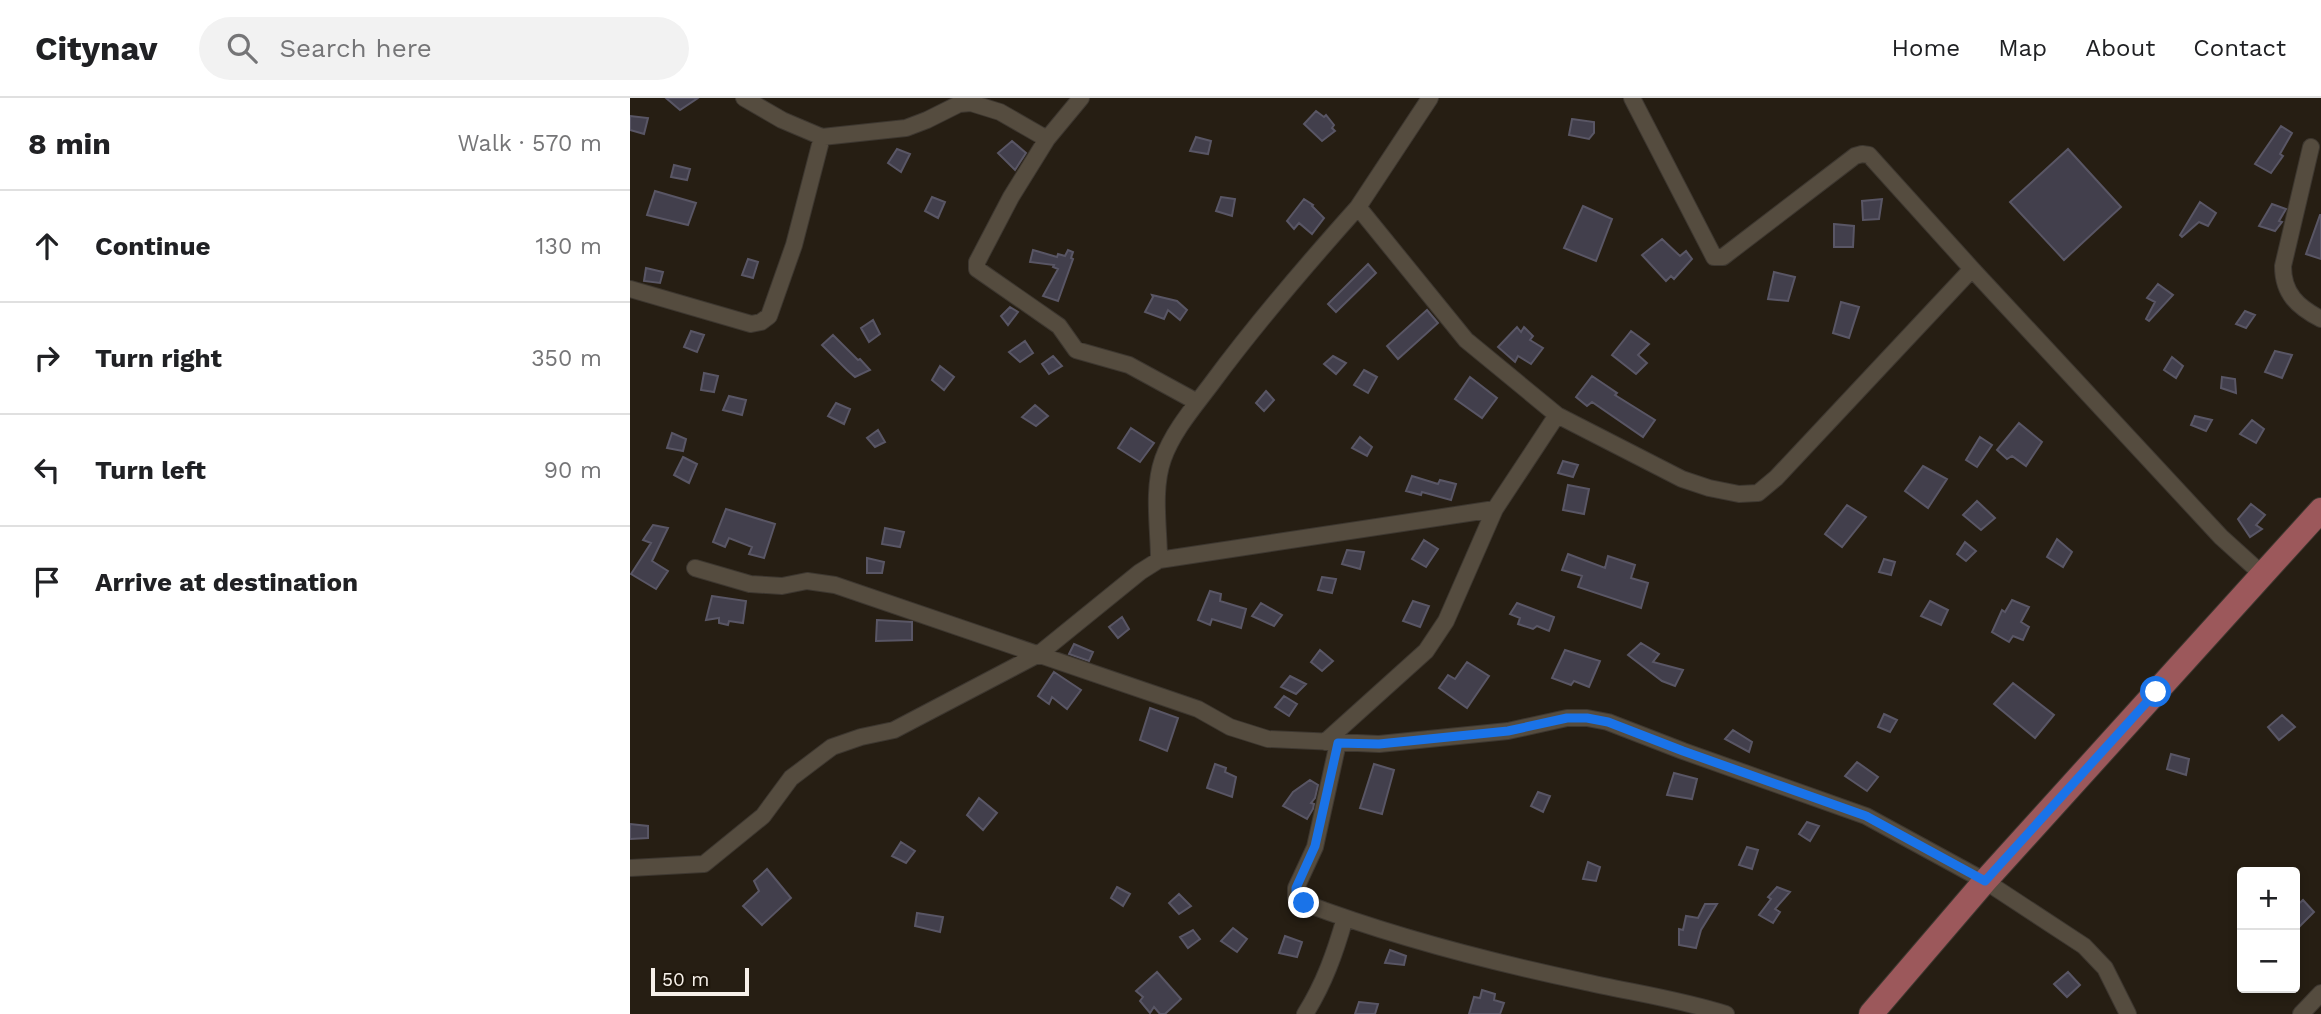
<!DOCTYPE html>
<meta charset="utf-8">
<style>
body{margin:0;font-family:"Work Sans",sans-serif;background:#f2f2f2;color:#202124}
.controls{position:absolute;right:21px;bottom:21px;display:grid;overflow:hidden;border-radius:7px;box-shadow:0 4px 10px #0003}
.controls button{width:63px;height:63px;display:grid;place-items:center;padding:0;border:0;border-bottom:2px solid #e0e0e0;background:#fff;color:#202124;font:35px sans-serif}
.scale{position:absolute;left:21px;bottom:18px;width:98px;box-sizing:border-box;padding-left:7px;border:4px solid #f7f1ea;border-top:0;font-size:19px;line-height:24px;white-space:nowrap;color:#f7f1ea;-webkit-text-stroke:5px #1d150a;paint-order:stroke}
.stop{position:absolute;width:21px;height:21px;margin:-16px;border:5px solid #1a73e8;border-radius:50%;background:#fff}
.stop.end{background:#1a73e8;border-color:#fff;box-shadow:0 2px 7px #0008}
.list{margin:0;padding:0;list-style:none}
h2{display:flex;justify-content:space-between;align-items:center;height:91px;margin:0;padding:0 28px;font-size:30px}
h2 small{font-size:23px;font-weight:400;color:#757577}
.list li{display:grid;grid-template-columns:46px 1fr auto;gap:21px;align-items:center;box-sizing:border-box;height:112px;padding:0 28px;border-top:2px solid #e0e0e0}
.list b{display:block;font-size:26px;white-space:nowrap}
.list em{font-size:23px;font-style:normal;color:#757577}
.icon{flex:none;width:38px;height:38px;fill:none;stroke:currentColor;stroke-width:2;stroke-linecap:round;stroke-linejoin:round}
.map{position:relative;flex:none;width:1691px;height:916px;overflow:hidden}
header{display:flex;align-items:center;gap:42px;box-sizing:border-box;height:98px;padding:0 35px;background:#fff;border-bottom:2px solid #e0e0e0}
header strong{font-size:33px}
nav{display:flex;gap:38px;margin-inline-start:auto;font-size:24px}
.search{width:490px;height:63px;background:#f2f2f2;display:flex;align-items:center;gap:18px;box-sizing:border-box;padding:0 24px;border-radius:38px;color:#757577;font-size:26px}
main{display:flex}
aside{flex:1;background:#fff}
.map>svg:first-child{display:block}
.building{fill:#423f4c;stroke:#595665;stroke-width:2}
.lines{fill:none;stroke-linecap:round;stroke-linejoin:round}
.minor-casing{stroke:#3d3730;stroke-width:18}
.primary-casing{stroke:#3d3730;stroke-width:26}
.minor{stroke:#554c3f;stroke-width:16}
.primary{stroke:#9c585b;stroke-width:24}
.route{stroke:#1a73e8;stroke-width:9}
</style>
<header>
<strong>Citynav</strong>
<div class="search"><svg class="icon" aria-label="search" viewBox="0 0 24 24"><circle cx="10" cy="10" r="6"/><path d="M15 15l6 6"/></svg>Search here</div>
<nav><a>Home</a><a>Map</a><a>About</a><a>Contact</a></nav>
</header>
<main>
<aside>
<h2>8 min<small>Walk · 570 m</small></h2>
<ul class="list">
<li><svg class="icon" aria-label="ahead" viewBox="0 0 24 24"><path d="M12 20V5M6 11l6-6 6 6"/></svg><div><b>Continue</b></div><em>130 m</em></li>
<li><svg class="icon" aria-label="right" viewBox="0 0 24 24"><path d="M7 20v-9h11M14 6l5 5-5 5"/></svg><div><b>Turn right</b></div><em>350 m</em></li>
<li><svg class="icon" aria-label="left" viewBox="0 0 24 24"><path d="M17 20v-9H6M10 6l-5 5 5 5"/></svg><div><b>Turn left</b></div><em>90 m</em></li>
<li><svg class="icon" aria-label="arrive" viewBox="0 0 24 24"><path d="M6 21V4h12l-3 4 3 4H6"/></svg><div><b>Arrive at destination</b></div></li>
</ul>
</aside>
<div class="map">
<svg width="1691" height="916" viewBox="0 0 1691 916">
<rect width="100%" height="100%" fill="#261e13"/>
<path class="building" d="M36,0H68L50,12Z
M686,13L694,19L696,17L704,27L702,30L705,33L692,43L674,26Z
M0,18L18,20L14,36L0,32Z
M942,21L964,24V35L959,41L939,37Z
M1651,28L1662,35L1650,56L1653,58L1641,75L1625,66Z
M566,39L581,43L578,56L560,53Z
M382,43L396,55L385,72L368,55Z
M267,51L280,56L271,74L258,65Z
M1438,51L1491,109L1434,162L1380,104Z
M44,67L60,71L57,82L41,79Z
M25,93L66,105L58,127L17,117Z
M302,99L315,104L308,120L295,113Z
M591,99L605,101L602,118L586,113Z
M674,101L683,107L682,108L694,120L682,136L669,125L664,131L657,123Z
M1252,101L1249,121L1233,122L1232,103Z
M1570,104L1586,115L1578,128L1569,124L1552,139L1550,137Z
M1642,106L1656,111L1649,123L1652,124L1645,133L1629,128Z
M953,108L982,121L966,163L934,150Z
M1690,117H1691V161L1676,156Z
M1204,126L1224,128L1223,149H1204Z
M1032,141L1050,158L1056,153L1062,161L1044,181L1041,178L1036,183L1012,157Z
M403,152L427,159L428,156L435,158L438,152L443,154L441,160L443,161L428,203L413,198L428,171L423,169L424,167L400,164Z
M118,161L128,164L123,180L112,177Z
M738,166L746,175L706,214L698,206Z
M16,170L33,174L30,185L14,183Z
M1144,174L1165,179L1158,203L1138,201Z
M1528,186L1543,197L1519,223L1516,221L1525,204L1517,200Z
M522,197L547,203L557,212L550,222L538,212L534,221L515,214L523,199Z
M1211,204L1229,209L1219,240L1203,235Z
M380,209L388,214L378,227L371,218Z
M797,212L808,225L768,261L757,248Z
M1615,213L1625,217L1616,230L1606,226Z
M243,222L250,236L239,244L231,230Z
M887,229L891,234L894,229L903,238L900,242L913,250L901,266L888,258L885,264L868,249Z
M61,233L74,237L67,254L54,249Z
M1001,233L1019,246L1008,257L1017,265L1006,276L982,257Z
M203,237L228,262L230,261L240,272L225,279L217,272L192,247Z
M395,243L403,255L390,264L379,254Z
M1645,253L1662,257L1652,280L1635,274Z
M423,258L432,268L419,276L412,266Z
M703,258L716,265L706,276L694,266Z
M1542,259L1553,268L1546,280L1534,272Z
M310,268L324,279L314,292L302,282Z
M734,272L747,279L738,295L724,287Z
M74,275L88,278L84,294L71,292Z
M962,278L987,295L985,297L1025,322L1013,339L962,304L957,308L946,299Z
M840,279L867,300L852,320L825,301Z
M1592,279L1605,281L1606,295L1591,290Z
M636,293L644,302L634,313L626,305Z
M99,298L116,302L112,317L93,312Z
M206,305L220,311L214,326L198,318Z
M405,307L418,318L406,328L392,319Z
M1565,318L1582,322L1576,333L1561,327Z
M1622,322L1634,331L1626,345L1610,336Z
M1389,325L1412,344L1396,368L1382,358L1377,361L1367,352Z
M501,330L524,345L510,364L488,350Z
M248,332L255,344L245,349L237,340Z
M42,335L56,341L53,353L37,350Z
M730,339L742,349L737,358L722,350Z
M1350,339L1362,347L1347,369L1336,362Z
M53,359L67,366L59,385L44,377Z
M933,363L948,367L943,379L928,375Z
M1293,368L1317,381L1298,410L1275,393Z
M782,378L808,386L810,382L826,386L821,402L792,394L791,397L776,393Z
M938,387L959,391L954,416L933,412Z
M1347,403L1365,420L1351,432L1333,417Z
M1621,406L1635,417L1626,427L1632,431L1620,439L1608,421Z
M1217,407L1236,419L1212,449L1195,436Z
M96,411L145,426L134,460L119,456L122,449L99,440L95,449L83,444Z
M23,427L38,430L22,463L38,473L26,491L1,476L21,445L13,442Z
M255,430L274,434L270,449L252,446Z
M1427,441L1442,454L1433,469L1417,459Z
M794,442L808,451L796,469L782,461Z
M1335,444L1346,453L1336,463L1327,456Z
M717,452L734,454L730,471L712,466Z
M938,456L975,470L978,458L1005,467L1001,480L1018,485L1011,510L948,489L952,478L932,472Z
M237,460L254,464L252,475H237Z
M1254,461L1265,464L1261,477L1249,474Z
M692,479L706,481L702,495L688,492Z
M580,493L591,496L590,503L616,511L611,530L582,521L580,527L568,522Z
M82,498L116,503L113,525L99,523L98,527L89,525V520L76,522Z
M1382,502L1399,509L1391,524L1399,529L1393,542L1383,538L1379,544L1362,534L1372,512L1375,514Z
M783,503L799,508L790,529L773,523Z
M1300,503L1318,512L1311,527L1291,518Z
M631,505L652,517L644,528L622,518Z
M887,505L924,519L919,533L907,528L903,531L888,526L890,520L880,516Z
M492,519L499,531L488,540L479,529Z
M247,522L282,524V542L246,543Z
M1011,545L1029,556L1023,564L1053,572L1045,588L1032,583L998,557Z
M444,546L463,554L459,563L439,556Z
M690,552L703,563L692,573L681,564Z
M935,552L970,563L959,589L944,583L941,587L922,580Z
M837,564L859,578L837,610L809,590L818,577L825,581Z
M424,574L451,592L437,611L422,599L419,606L408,598Z
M660,578L676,586L666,596L651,589Z
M1383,585L1424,617L1405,640L1364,606Z
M654,598L667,606L659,618L645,609Z
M520,610L548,620L537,653L510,642Z
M1254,616L1267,622L1260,634L1248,629Z
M1652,617L1665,629L1649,642L1638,629Z
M1103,632L1122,644L1119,654L1095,641Z
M1541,656L1559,661L1556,677L1537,671Z
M1227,664L1248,679L1237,693L1215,678Z
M585,666L596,670L595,674L606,679L602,699L577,690Z
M744,666L764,672L752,716L730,710Z
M1044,675L1067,681L1062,701L1037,697Z
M680,682L688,687L685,700L681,705L684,706L683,711L677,721L653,708L663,694Z
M908,694L920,698L913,714L901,708Z
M349,700L367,715L353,732L337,717Z
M1177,724L1189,728L1180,743L1169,736Z
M0,726L18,728V740L0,741Z
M271,744L285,753L276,765L262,758Z
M1117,749L1128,752L1122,771L1109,767Z
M958,764L970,769L966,783L953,781Z
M137,771L161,800L132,827L113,808L129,793L124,783Z
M487,789L500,796L493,808L481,800Z
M1147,789L1160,794L1145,811L1150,814L1143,825L1129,817L1141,801L1138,799Z
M549,796L561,808L549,816L539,805Z
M1673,802L1684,814L1665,833V809Z
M1075,806H1087L1071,832L1066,850L1049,847V831L1053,832L1056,818L1068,820Z
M287,815L313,819L310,834L285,828Z
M603,830L617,841L607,854L591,843Z
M563,832L570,841L558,850L550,839Z
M655,838L672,844L667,859L649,855Z
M760,852L776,858L774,867L755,865Z
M527,874L551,901L535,916H530L524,909L520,915L510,903L513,899L506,893Z
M1438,874L1450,887L1437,899L1424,886Z
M852,892L865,896L864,902L874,905L870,916H839L844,899L850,900Z
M729,904L748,906L745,916H725Z"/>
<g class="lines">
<defs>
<path id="minor" d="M114,0L152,22L192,39L276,30L297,22L329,6L341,5L370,14L417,41L451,0
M800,0L728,109L836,242L927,317L1052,381L1079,390L1109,396L1128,395L1146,380L1342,171
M1002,0L1084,159H1093L1225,58L1232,56L1239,57L1342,171L1591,439L1633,477
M417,41L381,99L347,164V171L429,228L446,252L499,267L567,304
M1681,49L1653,168C1653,196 1668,209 1691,221
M0,191L121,226L131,224L139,218L164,147L192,39
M529,462C529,430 522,392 533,361C543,333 564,309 582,285C627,224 677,166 728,109
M65,470L120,486L152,488L177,483L205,487L568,611L600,629L638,641L749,646L878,633L937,620H957L978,624L1053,653L1236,718L1355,783L1454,848L1475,870L1498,916
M695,644L796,553L816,523L865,411L927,317
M708,645L685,749L666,790V800L674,805C764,839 857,863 951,883C999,894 1049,901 1096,916
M0,770L74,766L133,718L161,680L202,649L231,639L264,632L409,556L510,474L529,462L865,411
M675,916C694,886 705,855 715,820
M1671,916L1691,895"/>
<path id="primary" d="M1241,916L1355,783L1691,412"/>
</defs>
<use href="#minor" class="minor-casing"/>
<use href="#primary" class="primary-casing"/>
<use href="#minor" class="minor"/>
<use href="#primary" class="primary"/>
</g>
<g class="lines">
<path class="route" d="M674,805L666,800V790L685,748L708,645L749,646L878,633L937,620H957L978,624L1053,653L1236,718L1355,783L1526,594"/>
</g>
</svg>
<div class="controls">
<button>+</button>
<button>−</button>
</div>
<div class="scale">50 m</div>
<div class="stop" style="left:1526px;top:594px"></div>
<div class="stop end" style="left:674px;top:805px"></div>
</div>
</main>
